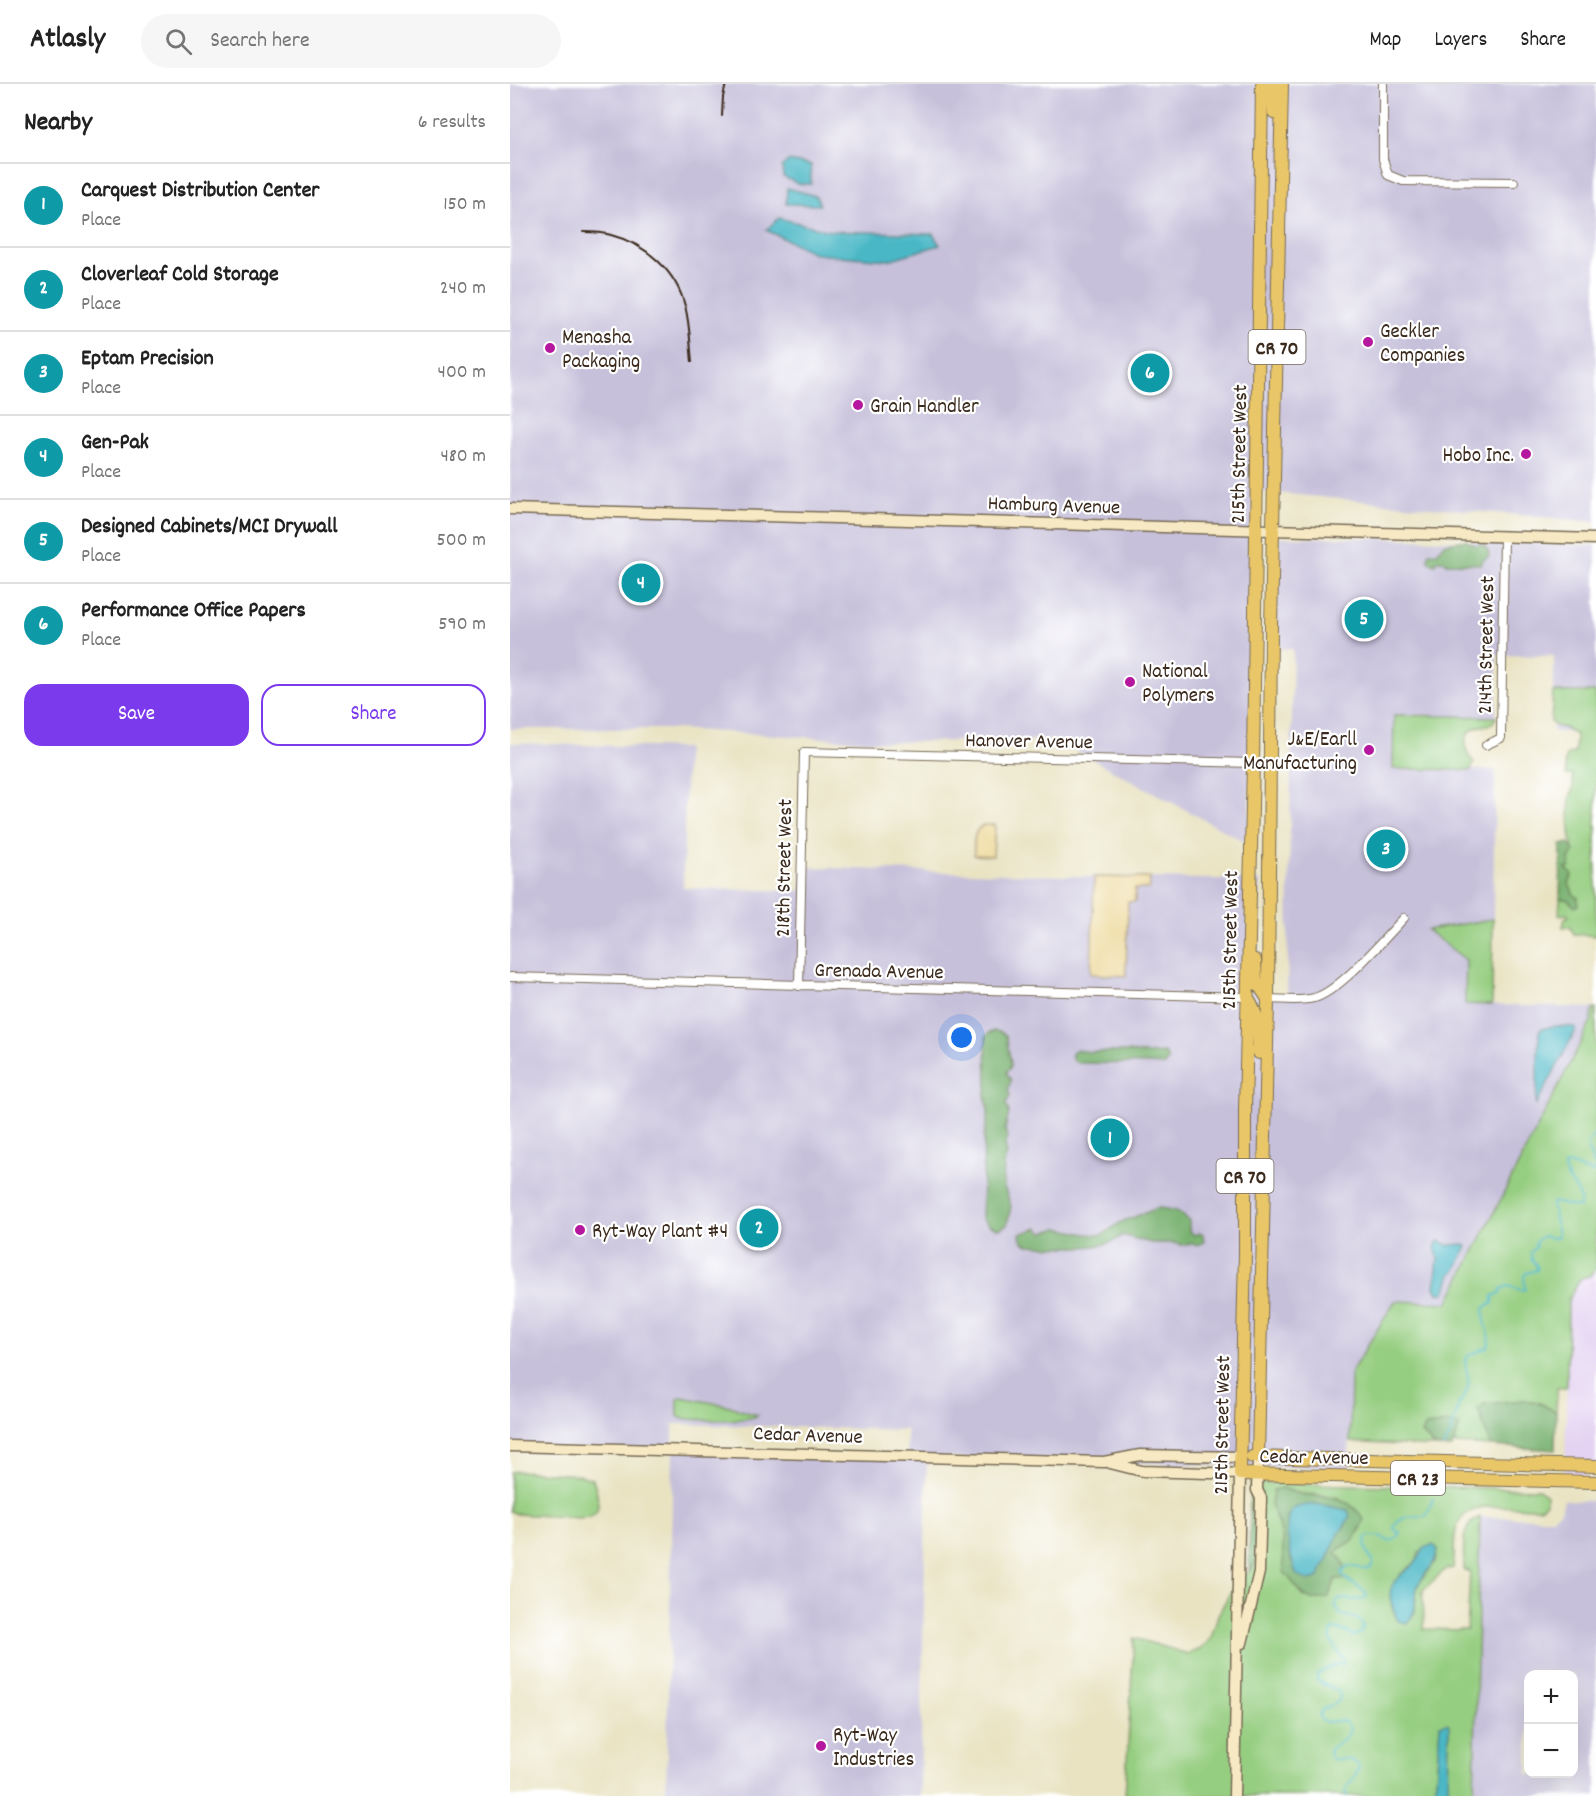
<!DOCTYPE html>
<meta charset="utf-8">
<style>
body{margin:0;font-family:Dekko,sans-serif;background:#f6f6f6;color:#222}
.controls{position:absolute;right:18px;bottom:18px;display:grid;overflow:hidden;border-radius:12px;box-shadow:0 6px 24px #0002}
.controls button{width:54px;height:54px;display:grid;place-items:center;padding:0;border:0;border-bottom:2px solid #e0e0e0;background:#fff;color:#222;font:30px sans-serif}
.you{position:absolute;left:452px;top:954px;width:21px;height:21px;margin:-15px;border:4px solid #fff;border-radius:50%;background:#1a73e8;box-shadow:0 0 0 9px #1a73e833}
.badge{display:grid;place-items:center;width:39px;height:39px;border-radius:50%;background:#7c3aed;color:#fff;font-size:20px;font-weight:700}
.pin{position:absolute;translate:-50% -50%;border:3px solid #fff;box-shadow:0 2px 6px #0006}
.list{margin:0;padding:0;list-style:none}
h2{display:flex;justify-content:space-between;align-items:center;height:78px;margin:0;padding:0 24px;font-size:26px}
h2 small{font-size:20px;font-weight:400;color:#767676}
.list li{display:grid;grid-template-columns:39px 1fr auto;gap:18px;align-items:center;box-sizing:border-box;height:84px;padding:0 24px;border-top:2px solid #e0e0e0}
.list b{display:block;font-size:22px;white-space:nowrap}
.list p{margin:0;font-size:20px;white-space:nowrap;color:#767676}
.list em{font-size:20px;font-style:normal;color:#767676}
.actions{display:flex;gap:12px;padding:18px 24px}
.actions a{flex:1;padding:14px 0;border:2px solid #7c3aed;border-radius:18px;text-align:center;font-size:21px;color:#7c3aed}
.actions .main{background:#7c3aed;color:#fff}
.icon{flex:none;width:33px;height:33px;fill:none;stroke:currentColor;stroke-width:2;stroke-linecap:round;stroke-linejoin:round}
.map{position:relative;flex:none;width:1086px;height:1712px;overflow:hidden}
header{display:flex;align-items:center;gap:36px;box-sizing:border-box;height:84px;padding:0 30px;background:#fff;border-bottom:2px solid #e0e0e0}
header strong{font-size:28px}
nav{display:flex;gap:33px;margin-inline-start:auto;font-size:21px}
.search{width:420px;height:54px;background:#f6f6f6;display:flex;align-items:center;gap:15px;box-sizing:border-box;padding:0 21px;border-radius:33px;color:#767676;font-size:22px}
main{display:flex}
aside{flex:1;background:#fff}
.map>svg:first-child{display:block}
.built{fill:#e4d3f2}
.industrial{fill:#c6c0da;fill-rule:evenodd}
.green{fill:#96ce81;stroke:#687c50;stroke-width:1.5;fill-rule:evenodd}
.forest{fill:#78b16f;stroke:#5a6e46;stroke-width:1.5;fill-rule:evenodd}
.sand{fill:#eeda9e;stroke:#94825e;stroke-width:1.5}
.water{fill:#4ab7c6;stroke:#427072;stroke-width:1.5}
.lines{fill:none;stroke-linecap:round;stroke-linejoin:round}
.stream{stroke:#4ab7c6;stroke-width:2}
.street-casing{stroke:#786b57;stroke-width:10}
.secondary-casing{stroke:#786b57;stroke-width:13}
.primary-casing{stroke:#786b57;stroke-width:14}
.street{stroke:#fff;stroke-width:8}
.secondary{stroke:#f6e9c3;stroke-width:10}
.primary{stroke:#e9c769;stroke-width:12}
.rail{stroke:#3b2a1e;stroke-width:2}
.poi-dot{fill:#b5179e;stroke:#fff;stroke-width:2}
.labels{text-anchor:middle;stroke-width:4.5;stroke-linejoin:round;paint-order:stroke}
.shield{fill:#fff;stroke:#766a62;stroke-width:1.5}
.shield-label{font-size:20px;font-weight:bold;fill:#3b2a1e}
.poi-label{font-size:21px;fill:#3b2a1e;stroke:#fff;text-anchor:start}
.street-label{font-size:21px;fill:#3b2a1e;stroke:#fff}
</style>
<header>
<strong>Atlasly</strong>
<div class="search"><svg class="icon" aria-label="search" viewBox="0 0 24 24"><circle cx="10" cy="10" r="6"/><path d="M15 15l6 6"/></svg>Search here</div>
<nav><a>Map</a><a>Layers</a><a>Share</a></nav>
</header>
<main>
<aside>
<h2>Nearby<small>6 results</small></h2>
<ul class="list">
<li><span class="badge" style="background:#0f9aa8">1</span><div><b>Carquest Distribution Center</b><p>Place</p></div><em>150 m</em></li>
<li><span class="badge" style="background:#0f9aa8">2</span><div><b>Cloverleaf Cold Storage</b><p>Place</p></div><em>240 m</em></li>
<li><span class="badge" style="background:#0f9aa8">3</span><div><b>Eptam Precision</b><p>Place</p></div><em>400 m</em></li>
<li><span class="badge" style="background:#0f9aa8">4</span><div><b>Gen-Pak</b><p>Place</p></div><em>480 m</em></li>
<li><span class="badge" style="background:#0f9aa8">5</span><div><b>Designed Cabinets/MCI Drywall</b><p>Place</p></div><em>500 m</em></li>
<li><span class="badge" style="background:#0f9aa8">6</span><div><b>Performance Office Papers</b><p>Place</p></div><em>590 m</em></li>
</ul>
<div class="actions"><a class="main">Save</a><a>Share</a></div>
</aside>
<div class="map">
<svg width="1086" height="1712" viewBox="0 0 1086 1712">
<rect width="100%" height="100%" fill="#fff"/>
<filter id="ink" filterUnits="userSpaceOnUse"><feTurbulence type="fractalNoise" baseFrequency=".0167" numOctaves="2"/><feDisplacementMap in="SourceGraphic" scale="12" xChannelSelector="R" yChannelSelector="G"/><feConvolveMatrix kernelMatrix="1 2 1 2 8 2 1 2 1" color-interpolation-filters="sRGB"/></filter>
<filter id="wash" filterUnits="userSpaceOnUse"><feTurbulence type="fractalNoise" baseFrequency=".008" numOctaves="4" result="noise"/><feDisplacementMap in="SourceGraphic" scale="24" xChannelSelector="R" yChannelSelector="G"/><feGaussianBlur stdDeviation="1.35" result="paint"/><feColorMatrix in="noise" values="0 0 0 0 0 0 0 0 0 0 0 0 0 0 0 0 0 1.4 0 .05"/><feComposite in="paint" operator="in"/></filter>
<g filter="url(#wash)">
<rect width="100%" height="100%" fill="#e9e3c2"/>
<path class="built" d="M1086,1159V1391H1055L1058,1216Z"/>
<path class="industrial" d="M0,0H1086V438L743,407L739,760L546,656L377,658L165,645H0Z
M769,453L865,454L1086,461V648H1043L1044,572L987,571L986,633L884,631L883,685L985,686L982,921L1086,924V929L938,1219L885,1217L841,1288L839,1385L417,1373L410,1712H156L163,1367L0,1362V659L176,664L173,804L291,807V783L584,793L750,796L748,913L777,914L783,565L763,564ZM163,1340L397,1346V1372L163,1366Z
M1054,1416L1086,1417V1712H964L970,1433L1043,1434L1051,1427ZM1018,1590H1064V1690H1018Z"/>
<path class="green" d="M1043,608H1086V852L1064,850L1060,843H1053L1055,834L1059,832L1057,830L1049,831L1050,814L1058,816L1064,812L1059,800L1062,792L1055,785L1060,783L1059,776L1064,768C1060,756 1058,728 1060,715C1062,707 1065,700 1062,691H1056L1055,677L1058,670L1065,669L1066,651L1055,644L1045,642L1041,638Z
M884,631L986,633C984,637 985,638 980,640C976,643 970,641 965,644C951,651 954,669 964,678L961,686L883,685Z
M983,835L982,921L955,920L956,876L917,846Z
M1086,925V1185L1079,1192L1071,1194L1058,1216L1057,1301L1056,1304H1047L1046,1328L1028,1318L968,1325L981,1362L943,1360L947,1352L940,1339L916,1342C910,1351 919,1357 925,1363L840,1358L841,1288L885,1217L938,1219L1082,936L1081,935L1083,926Z
M171,1313L220,1322L235,1328L248,1331C240,1338 184,1336 171,1334L168,1332V1315Z
M10,1387L69,1391L83,1395C86,1405 93,1424 83,1431C82,1432 74,1434 72,1434L7,1430L0,1427V1388Z
M741,1399L1029,1405L1036,1411V1419L1030,1424C1004,1425 954,1411 946,1446C943,1458 945,1472 943,1484L940,1485L937,1484L913,1506L914,1545L957,1546L960,1487L954,1486C954,1467 949,1441 970,1433L964,1712H938L939,1641H930L925,1712H615L624,1554L678,1570L691,1565L701,1554L708,1531L721,1507L744,1482L746,1423C745,1412 740,1411 741,1399ZM773,1404C794,1414 806,1408 825,1413C832,1415 840,1421 846,1425L851,1445L841,1458L828,1464L826,1469L834,1495L826,1494L818,1514L802,1515L793,1512L783,1496L774,1488L772,1451L765,1433L763,1407ZM927,1464L925,1478L908,1500L906,1508L905,1528L897,1539L888,1536L881,1521L890,1491L907,1477L909,1468Z"/>
<path class="forest" d="M955,456L966,461L972,460L978,466L979,472L973,476L971,480L936,479V477L927,476L926,480L921,479L918,476L919,469H927L933,460Z
M1059,759L1064,768L1059,776L1060,783L1056,785L1062,790L1059,800L1064,812L1068,813V821L1065,823L1058,816L1050,814L1051,761Z
M484,947L490,948L496,951L501,980L500,984L497,987V991L501,996L498,1005L500,1012L496,1020L499,1028L495,1046L498,1054L495,1061L497,1070L495,1075L493,1094L494,1103L501,1122L497,1141L490,1145L480,1142L472,1135L474,1051C477,1040 481,1023 475,1013L477,1003L476,952L479,949Z
M565,966L582,968H617L636,970L655,969L658,976L654,982L641,980L568,979C560,976 560,971 565,966Z
M648,1124C661,1125 670,1126 679,1137V1147L685,1151L689,1149L693,1150L694,1158L687,1162L681,1159L671,1161L664,1159H641L612,1151C597,1169 540,1162 518,1161C512,1159 510,1156 510,1150L528,1144L533,1149L548,1144L576,1150L592,1151L611,1138Z
M1013,1316L1028,1318L1046,1328L1045,1366L981,1362L968,1325L974,1320Z
M940,1339L950,1342L942,1364L925,1363L912,1349L916,1342Z
M773,1404C806,1420 828,1400 854,1435C851,1443 848,1451 842,1457C836,1462 830,1462 826,1469C831,1474 834,1477 835,1485L832,1489L835,1495H826L818,1514C813,1514 807,1516 803,1515C792,1514 782,1496 774,1488L772,1451L761,1421L763,1406ZM806,1420L838,1426L836,1440L828,1451L809,1493L781,1477L777,1432Z
M740,1409L745,1415L749,1473L739,1487Z"/>
<path class="sand" d="M474,741H485L483,772L464,771C464,760 462,746 474,741Z
M584,793L640,794L639,805H625V818H618L616,892L581,890Z"/>
<path class="water" d="M278,77L301,81V100H289L273,93L272,82Z
M277,104L306,112L310,121L276,120Z
M269,134L320,147L423,150L430,161L378,176L306,170L256,146Z
M1044,942L1065,943L1066,946L1026,1022L1029,948L1031,945Z
M930,1157L938,1161L955,1160L957,1163L946,1186L941,1190L935,1209H928L925,1204L928,1173L925,1164L927,1158Z
M806,1420L838,1426L840,1433L828,1451L809,1493C800,1498 794,1496 786,1490C782,1478 770,1434 783,1425C789,1421 799,1421 806,1420Z
M923,1461L927,1464C926,1485 915,1485 908,1502C901,1518 911,1522 897,1539L888,1537C880,1517 873,1505 893,1489C897,1486 904,1481 907,1477C913,1467 910,1464 923,1461Z
M937,1639L939,1641L938,1712H925L930,1641Z"/>
<g class="lines">
<path class="stream" d="M1086,1048L1078,1059V1066L1086,1084
M933,1363L940,1352L949,1320L956,1309L959,1300L955,1277L959,1271L978,1263C984,1249 970,1238 975,1223L983,1219V1212L990,1209L991,1205L998,1202L1012,1206L1015,1205L1014,1192L1016,1189L1027,1186V1182L1022,1176L1021,1168L1026,1163L1025,1158L1033,1152L1043,1154L1048,1152L1044,1128L1041,1123L1043,1118L1066,1123H1069C1076,1108 1054,1098 1054,1082L1059,1080L1082,1089L1086,1085
M837,1712L835,1708C839,1698 848,1693 849,1682C839,1671 835,1677 823,1675L819,1671L820,1665C826,1660 845,1651 838,1641C836,1638 834,1637 830,1637C825,1636 821,1639 816,1638C811,1637 811,1636 809,1632C812,1618 828,1625 830,1613C831,1603 812,1602 807,1596V1590L827,1580H833L834,1577C829,1565 815,1559 823,1545L839,1548L843,1552L851,1549L853,1542L852,1538L842,1533L831,1531L825,1521L828,1516L834,1515L853,1516L857,1512C852,1500 837,1501 832,1489L838,1482C847,1482 853,1488 861,1484L863,1479C859,1470 852,1462 857,1453C866,1450 870,1453 878,1457L886,1455L890,1448L886,1447L884,1444C889,1431 904,1432 916,1432L923,1415"/>
</g>
</g>
<g filter="url(#ink)">
<g class="lines">
<defs>
<path id="street" d="M873,0V75L878,91L893,97L1004,98
M976,661L991,654L994,452
M0,893L737,913
M289,902L294,668L743,679
M758,915C773,915 789,918 804,914C829,908 875,854 894,834"/>
<path id="secondary" d="M0,425L1086,455
M0,1362L594,1378L630,1371L730,1373
M600,1379L632,1387L730,1390L724,1712
M732,1559L749,1488L751,1414L747,1406L748,1373"/>
<path id="primary" d="M752,0L743,679L735,1027V1168L730,1390L1086,1398
M763,0L764,29
M745,876L746,897L758,915
M738,914C749,929 749,951 749,969
M742,1373L1086,1382
M748,1373L758,915L761,544L772,0"/>
</defs>
<use href="#street" class="street-casing"/>
<use href="#secondary" class="secondary-casing"/>
<use href="#primary" class="primary-casing"/>
<use href="#street" class="street"/>
<use href="#secondary" class="secondary"/>
<use href="#primary" class="primary"/>
<path class="rail" d="M212,32L213,13L216,0
M73,148C82,148 92,148 101,151C136,160 166,187 175,222C180,240 180,260 182,278"/>
</g>
</g>
<g class="poi-dot">
<circle cx="858" cy="258" r="6"/>
<circle cx="40" cy="264" r="6"/>
<circle cx="348" cy="321" r="6"/>
<circle cx="1016" cy="370" r="6"/>
<circle cx="620" cy="598" r="6"/>
<circle cx="859" cy="666" r="6"/>
<circle cx="70" cy="1146" r="6"/>
<circle cx="311" cy="1662" r="6"/>
</g>
<g class="labels">
<g class="shield">
<rect x="738.5" y="246" width="57" height="34" rx="4.5"/>
<rect x="706.5" y="1075" width="57" height="34" rx="4.5"/>
<rect x="881" y="1377" width="54" height="34" rx="4.5"/>
</g>
<g class="shield-label">
<text x="767" y="270">CR 70</text>
<text x="735" y="1099">CR 70</text>
<text x="908" y="1401">CR 23</text>
</g>
<g class="poi-label">
<text x="870" y="253">Geckler<tspan x="870" dy="24">Companies</tspan></text>
<text x="52" y="259">Menasha<tspan x="52" dy="24">Packaging</tspan></text>
<text x="360" y="328">Grain Handler</text>
<text x="1004" y="377" text-anchor="end">Hobo Inc.</text>
<text x="632" y="593">National<tspan x="632" dy="24">Polymers</tspan></text>
<text x="847" y="661" text-anchor="end">J&amp;E/Earll<tspan x="847" dy="24">Manufacturing</tspan></text>
<text x="82" y="1153">Ryt-Way Plant #4</text>
<text x="323" y="1657">Ryt-Way<tspan x="323" dy="24">Industries</tspan></text>
</g>
<g class="street-label">
<text transform="translate(728 370) rotate(-89)" y="7">215th Street West</text>
<text transform="translate(544 420) rotate(2)" y="7">Hamburg Avenue</text>
<text transform="translate(975 561) rotate(-89)" y="7">214th Street West</text>
<text transform="translate(519 656) rotate(1)" y="7">Hanover Avenue</text>
<text transform="translate(273 784) rotate(-89)" y="7">218th Street West</text>
<text transform="translate(719 856) rotate(-89)" y="7">215th Street West</text>
<text transform="translate(369 886) rotate(1)" y="7">Grenada Avenue</text>
<text transform="translate(711 1341) rotate(-89)" y="7">215th Street West</text>
<text transform="translate(298 1350) rotate(2)" y="7">Cedar Avenue</text>
<text transform="translate(804 1372) rotate(1)" y="7">Cedar Avenue</text>
</g>
</g>
</svg>
<div class="controls">
<button>+</button>
<button>−</button>
</div>
<div class="you"></div>
<div class="pin badge" style="left:600px;top:1054px;background:#0f9aa8">1</div>
<div class="pin badge" style="left:249px;top:1144px;background:#0f9aa8">2</div>
<div class="pin badge" style="left:876px;top:765px;background:#0f9aa8">3</div>
<div class="pin badge" style="left:131px;top:499px;background:#0f9aa8">4</div>
<div class="pin badge" style="left:854px;top:535px;background:#0f9aa8">5</div>
<div class="pin badge" style="left:640px;top:289px;background:#0f9aa8">6</div>
</div>
</main>
